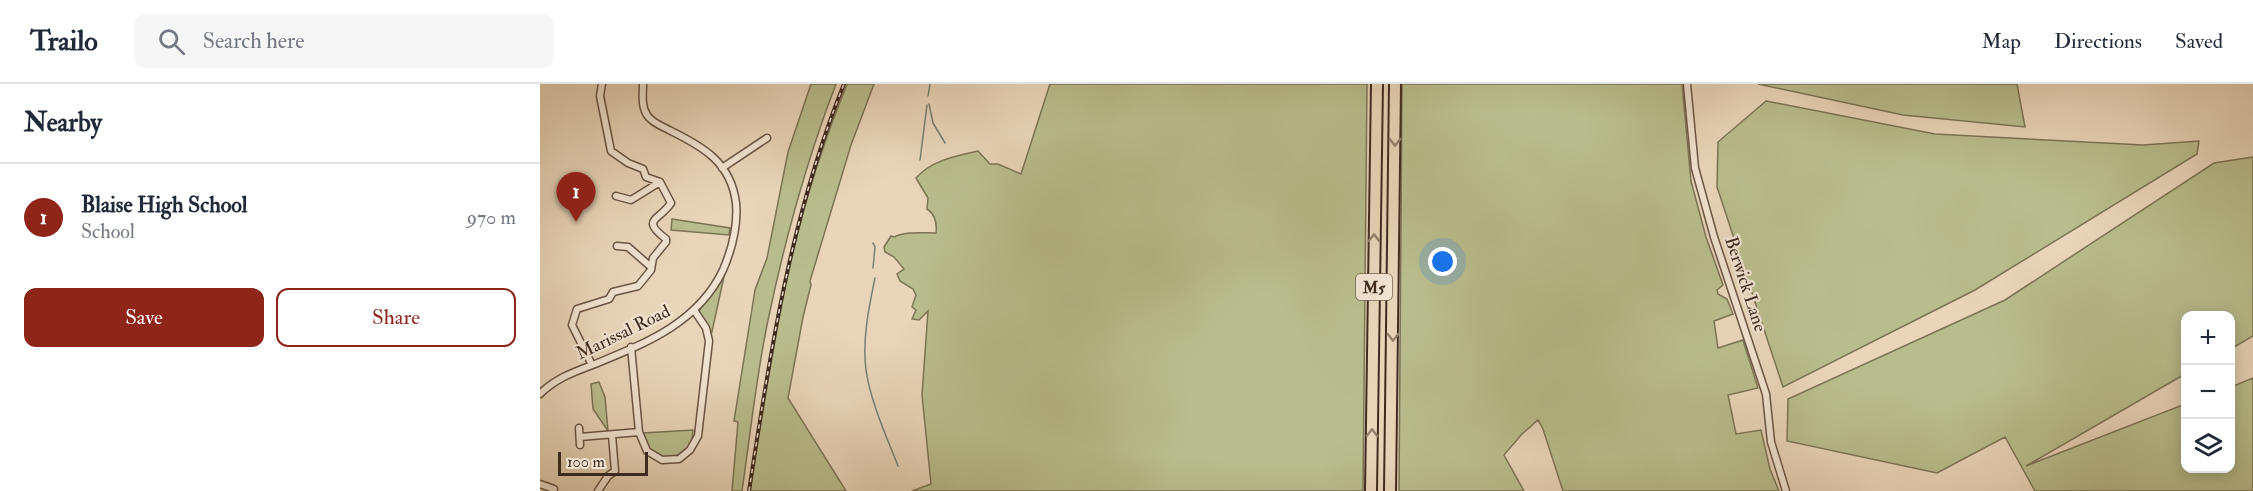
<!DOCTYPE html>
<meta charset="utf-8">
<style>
body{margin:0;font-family:"IM FELL Double Pica",serif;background:#f6f6f7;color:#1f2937}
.controls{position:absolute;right:18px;bottom:18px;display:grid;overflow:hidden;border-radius:12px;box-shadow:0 3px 15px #0003}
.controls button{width:54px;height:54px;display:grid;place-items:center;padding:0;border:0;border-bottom:2px solid #e0e1e3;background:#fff;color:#1f2937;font:30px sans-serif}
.scale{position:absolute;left:18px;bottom:15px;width:90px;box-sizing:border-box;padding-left:6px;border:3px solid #3f2a1e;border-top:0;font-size:16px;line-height:21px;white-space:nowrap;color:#3f2a1e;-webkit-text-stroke:4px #f1e4d2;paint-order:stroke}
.you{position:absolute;left:903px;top:178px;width:21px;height:21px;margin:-15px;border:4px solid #fff;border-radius:50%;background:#1a73e8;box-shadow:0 0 0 9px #1a73e833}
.badge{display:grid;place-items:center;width:39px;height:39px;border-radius:50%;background:#8f2418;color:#fff;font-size:20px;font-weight:700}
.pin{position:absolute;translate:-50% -50px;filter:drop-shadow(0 2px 3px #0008)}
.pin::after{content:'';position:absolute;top:32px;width:21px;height:18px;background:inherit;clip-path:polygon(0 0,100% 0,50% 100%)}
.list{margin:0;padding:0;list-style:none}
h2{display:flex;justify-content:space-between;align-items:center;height:78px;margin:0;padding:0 24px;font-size:26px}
h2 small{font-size:20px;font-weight:400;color:#747a83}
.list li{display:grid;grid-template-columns:39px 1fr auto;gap:18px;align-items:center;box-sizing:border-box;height:108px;padding:0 24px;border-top:2px solid #e0e1e3}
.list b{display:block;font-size:22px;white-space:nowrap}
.list p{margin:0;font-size:20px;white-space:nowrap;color:#747a83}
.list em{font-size:20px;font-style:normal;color:#747a83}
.actions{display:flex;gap:12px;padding:18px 24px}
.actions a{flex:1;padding:14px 0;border:2px solid #8f2418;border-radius:12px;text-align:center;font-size:21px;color:#8f2418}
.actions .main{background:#8f2418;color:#fff}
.icon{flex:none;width:33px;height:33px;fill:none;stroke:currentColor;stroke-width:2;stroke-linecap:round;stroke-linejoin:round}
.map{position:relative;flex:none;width:1713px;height:407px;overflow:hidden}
header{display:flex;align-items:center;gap:36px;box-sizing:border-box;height:84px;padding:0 30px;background:#fff;border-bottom:2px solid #e0e1e3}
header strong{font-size:28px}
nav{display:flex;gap:33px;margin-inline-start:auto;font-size:21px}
.search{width:420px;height:54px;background:#f6f6f7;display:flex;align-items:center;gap:15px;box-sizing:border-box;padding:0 21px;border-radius:12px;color:#747a83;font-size:22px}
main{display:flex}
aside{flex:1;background:#fff}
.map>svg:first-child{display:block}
.green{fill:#b9bd8d;stroke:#7c7456;stroke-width:1.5}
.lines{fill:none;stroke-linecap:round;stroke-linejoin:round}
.stream{stroke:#748073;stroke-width:1.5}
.street-casing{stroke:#6a5545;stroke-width:9}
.highway-casing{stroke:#3f2a1e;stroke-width:14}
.street{stroke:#f1e4d2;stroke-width:6}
.highway{stroke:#e9d6ba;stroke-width:10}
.rail-casing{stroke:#3f2a1e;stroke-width:4}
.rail{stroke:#f1e4d2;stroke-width:1.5;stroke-dasharray:4.5;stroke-linecap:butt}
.oneway{stroke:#94806c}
.labels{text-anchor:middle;stroke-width:4.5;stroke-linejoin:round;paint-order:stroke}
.shield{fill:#f1e4d2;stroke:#746254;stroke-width:1.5}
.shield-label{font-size:16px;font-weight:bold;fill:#3f2a1e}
.street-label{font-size:18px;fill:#3f2a1e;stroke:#f1e4d2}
</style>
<header>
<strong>Trailo</strong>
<div class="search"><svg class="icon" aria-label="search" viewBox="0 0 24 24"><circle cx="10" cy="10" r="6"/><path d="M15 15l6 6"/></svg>Search here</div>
<nav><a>Map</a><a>Directions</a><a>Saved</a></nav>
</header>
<main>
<aside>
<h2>Nearby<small></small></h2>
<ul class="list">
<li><span class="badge">1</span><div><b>Blaise High School</b><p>School</p></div><em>970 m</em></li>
</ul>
<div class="actions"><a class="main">Save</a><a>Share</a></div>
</aside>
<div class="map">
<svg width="1713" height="407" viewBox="0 0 1713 407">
<rect width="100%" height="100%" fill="#e9d6ba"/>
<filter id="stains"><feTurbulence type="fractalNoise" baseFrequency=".00333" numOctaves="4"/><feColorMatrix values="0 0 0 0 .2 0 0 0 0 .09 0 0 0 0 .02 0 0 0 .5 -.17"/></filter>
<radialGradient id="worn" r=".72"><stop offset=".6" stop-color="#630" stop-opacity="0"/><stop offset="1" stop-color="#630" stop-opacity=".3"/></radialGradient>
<path class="green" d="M271,0H296C266,78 244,159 227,241C216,295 210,352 202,407H192L198,338L194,337L215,206L227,174L248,68Z
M307,0H334L311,61L270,197L271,201L263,233L248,314L306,407H210C218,357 223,308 233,258C249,170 273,83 307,0Z
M510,0H827L823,407H372L391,400L382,311L388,227L379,236L372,235L376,226L372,223L376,211L373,205L360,197L357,190L364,185L354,173L345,168L344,163L351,152L354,153C366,147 382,149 396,149C397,140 395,130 387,125L388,114L376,94C392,76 416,72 438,67L450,80H458L481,90Z
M862,0H1142L1151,97L1166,153L1183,201L1177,206L1178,210L1187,215L1193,230L1174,237L1178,264L1203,256L1218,304L1188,311L1196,350L1221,346L1230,385L1239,407H1023L1003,345L998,336L982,350L964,371L984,407H859Z
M1218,0H1477L1485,43L1363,31Z
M1226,17L1395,50L1603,61L1659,57L1657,70L1435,206L1243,303L1177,103L1178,58Z
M1713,73V252L1691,265L1690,231H1646L1645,290L1486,382L1645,320L1646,384H1690L1691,303L1713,294V407H1495L1465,353L1397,389L1247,357L1248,315L1465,216L1674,79Z
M132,135L190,144L189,151L131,146Z
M185,188L171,252L159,227Z
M59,298L65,313L68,347L53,325L51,300Z
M153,346C153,381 107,382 103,349Z"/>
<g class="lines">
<path class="stream" d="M388,12L390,0
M389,20L393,39L405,59
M380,76L387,21
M333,159L335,163L333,184
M335,194C329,223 322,256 326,286C331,319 346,351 358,382"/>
<defs>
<path id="street" d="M1147,0L1155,84L1174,153L1226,310L1231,358L1246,407
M182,84L227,54
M76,112L91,116L120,98
M77,162L88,163L111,183
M91,263L99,348L107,367L122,376L139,375L150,366L158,352L169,257L166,244L154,226
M52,281L32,241L37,225L69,215L73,208L98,202L111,186L113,174L126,158V155C100,135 119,137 131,119L120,98L106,93L103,85L88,79L71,67L60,12L62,0
M0,310C16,294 34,288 55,280C106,259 158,239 183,186C192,165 198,142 196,119C191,78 162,62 129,46C122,42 112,39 107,31C101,22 103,10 103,0
M39,344L40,361
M40,353L99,348
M0,400L14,405
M58,407L68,392L75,387L72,351"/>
<path id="highway" d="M831,407L837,0
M850,407L855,0"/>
</defs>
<use href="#street" class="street-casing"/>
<use href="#highway" class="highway-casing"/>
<use href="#street" class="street"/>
<use href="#highway" class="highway"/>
<defs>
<path id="rail" d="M209,407C230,269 251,131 304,0"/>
</defs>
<use href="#rail" class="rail-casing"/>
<use href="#rail" class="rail"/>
</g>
<defs><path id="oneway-chevron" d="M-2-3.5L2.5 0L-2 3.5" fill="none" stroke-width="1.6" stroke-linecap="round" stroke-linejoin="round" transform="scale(1.5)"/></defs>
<g class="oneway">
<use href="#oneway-chevron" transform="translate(855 58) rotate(90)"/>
<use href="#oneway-chevron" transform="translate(834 154) rotate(-89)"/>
<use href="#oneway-chevron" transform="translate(853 253) rotate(91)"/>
<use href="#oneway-chevron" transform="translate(832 349) rotate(-89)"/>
</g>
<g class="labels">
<rect class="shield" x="816" y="190" width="36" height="26" rx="4.5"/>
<g class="shield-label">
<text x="834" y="209">M5</text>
</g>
<g class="street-label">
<text transform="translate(1206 200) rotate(72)" y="6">Berwick Lane</text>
<text transform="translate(83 248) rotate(-26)" y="6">Marissal Road</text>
</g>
</g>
<rect width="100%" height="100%" filter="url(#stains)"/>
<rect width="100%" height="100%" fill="url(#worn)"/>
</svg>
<div class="controls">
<button>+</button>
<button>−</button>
<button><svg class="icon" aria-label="layers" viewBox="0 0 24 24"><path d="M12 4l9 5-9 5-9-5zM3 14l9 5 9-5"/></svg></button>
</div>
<div class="scale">100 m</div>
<div class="you"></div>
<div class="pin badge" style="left:36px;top:138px">1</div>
</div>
</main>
